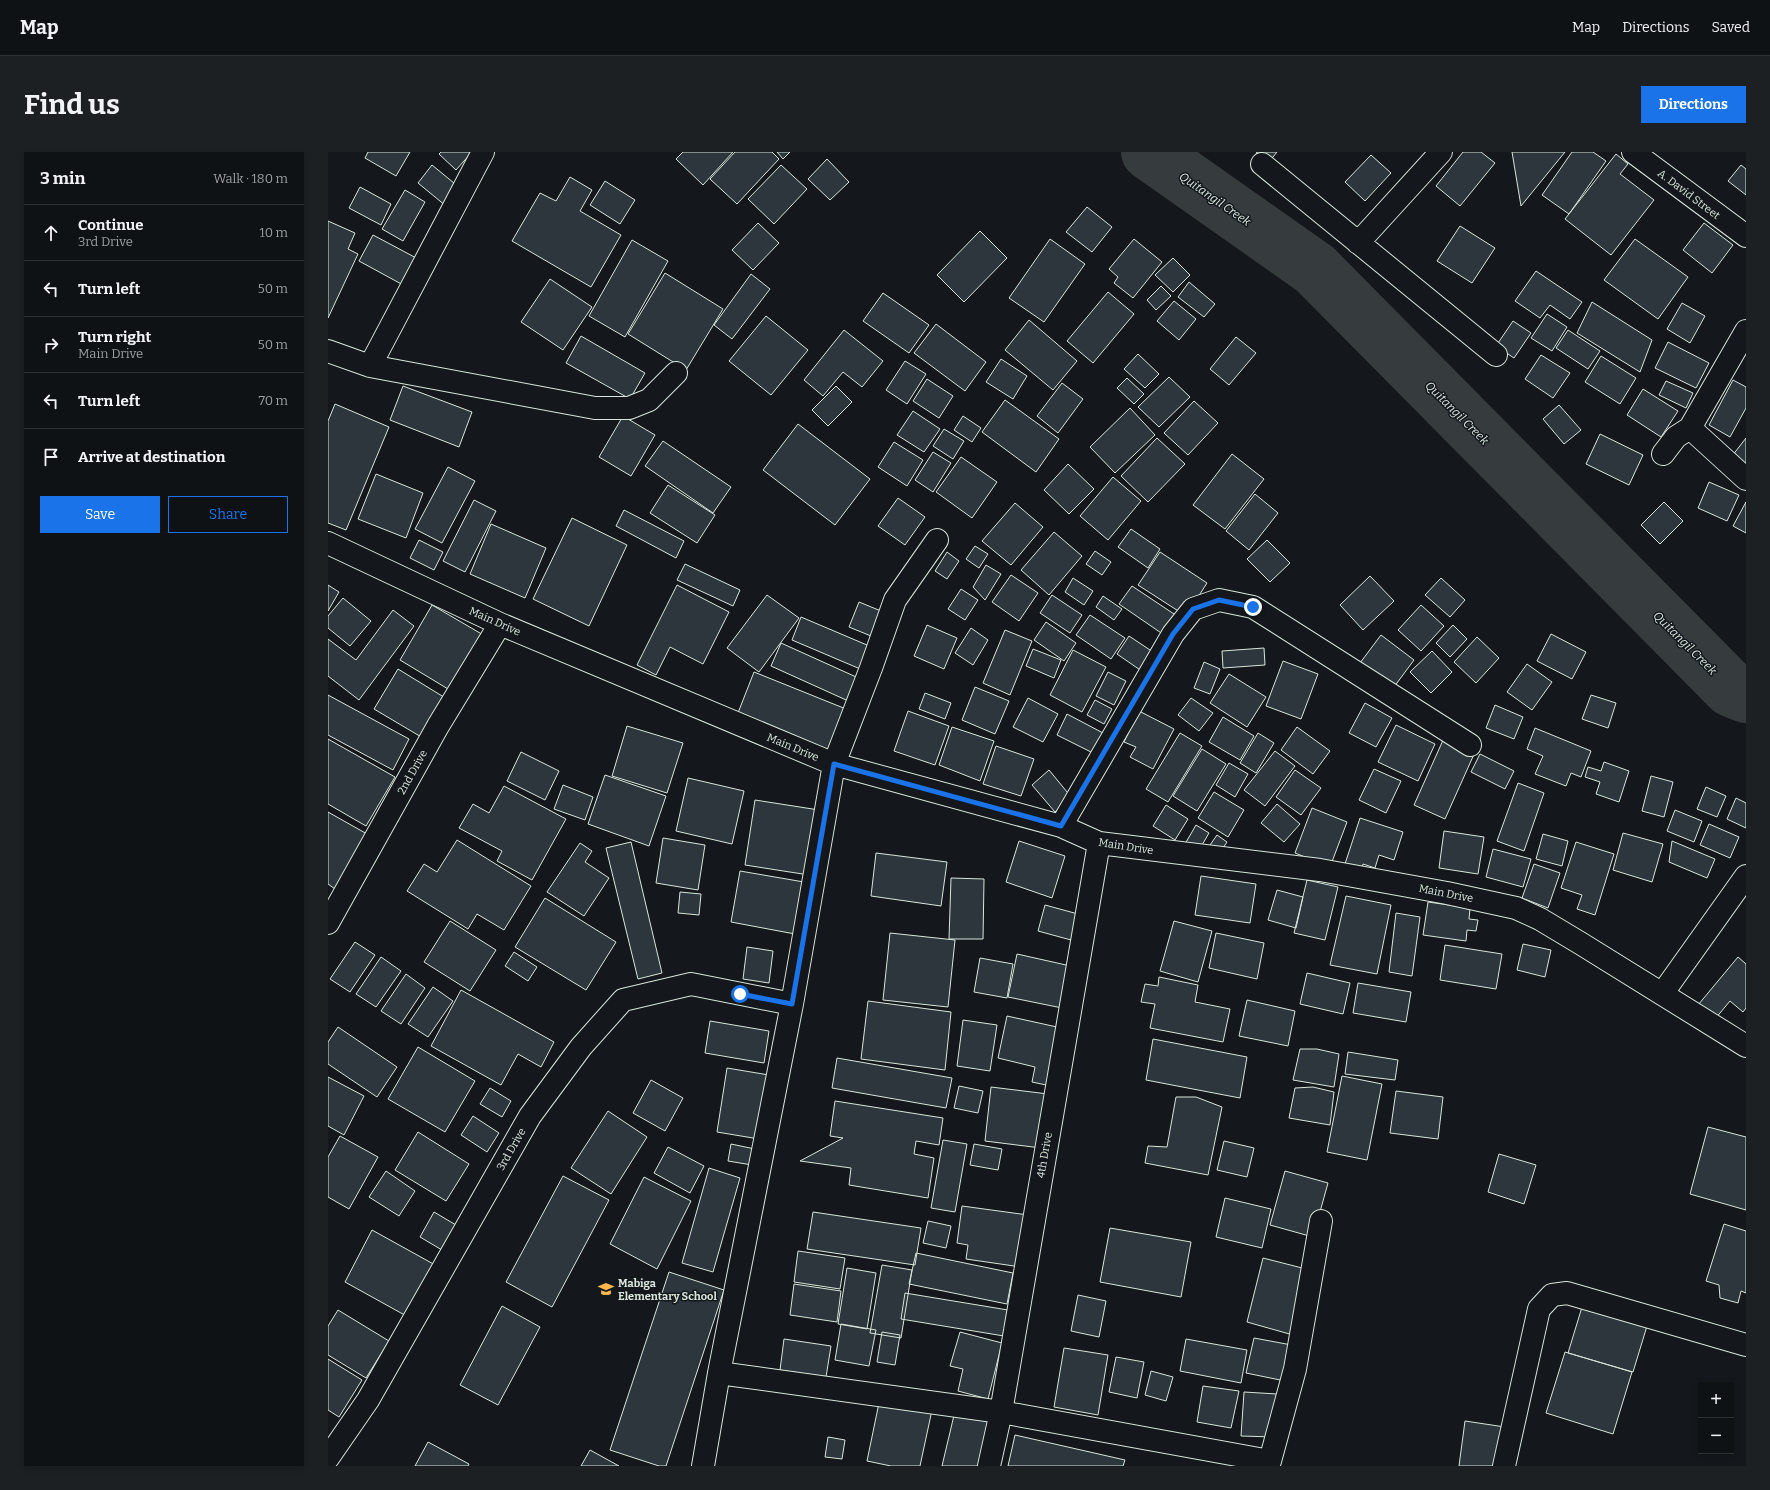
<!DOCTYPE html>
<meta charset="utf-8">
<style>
body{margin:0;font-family:Bitter,serif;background:#1d2022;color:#f1f3f6}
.controls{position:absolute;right:12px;bottom:12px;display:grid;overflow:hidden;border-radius:0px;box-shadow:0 2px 6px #0003}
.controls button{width:36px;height:36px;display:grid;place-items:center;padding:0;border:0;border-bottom:1px solid #2f3234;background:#0f1215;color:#f1f3f6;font:20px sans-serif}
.stop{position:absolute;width:12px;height:12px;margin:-9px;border:3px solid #1a73e8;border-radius:50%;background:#fff}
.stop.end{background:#1a73e8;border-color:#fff;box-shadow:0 1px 4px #0008}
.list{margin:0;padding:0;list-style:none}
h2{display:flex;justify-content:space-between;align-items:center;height:52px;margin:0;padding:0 16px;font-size:17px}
h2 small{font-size:13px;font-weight:400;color:#9b9ea0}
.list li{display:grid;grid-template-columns:26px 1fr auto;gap:12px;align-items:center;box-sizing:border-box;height:56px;padding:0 16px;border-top:1px solid #2f3234}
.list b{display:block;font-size:15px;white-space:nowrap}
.list p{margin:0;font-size:13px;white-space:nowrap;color:#9b9ea0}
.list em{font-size:13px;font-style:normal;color:#9b9ea0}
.actions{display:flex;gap:8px;padding:12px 16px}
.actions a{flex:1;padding:9px 0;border:1px solid #1a73e8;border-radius:0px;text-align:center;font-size:14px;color:#1a73e8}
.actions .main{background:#1a73e8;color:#fff}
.icon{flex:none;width:22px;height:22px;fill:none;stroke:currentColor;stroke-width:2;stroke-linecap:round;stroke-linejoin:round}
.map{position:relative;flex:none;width:1418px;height:1314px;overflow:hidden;border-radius:0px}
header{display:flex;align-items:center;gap:24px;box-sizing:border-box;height:56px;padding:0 20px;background:#0f1215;border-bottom:1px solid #2f3234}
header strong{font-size:19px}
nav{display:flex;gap:22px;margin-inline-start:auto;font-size:14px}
.intro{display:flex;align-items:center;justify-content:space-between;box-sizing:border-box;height:96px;padding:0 24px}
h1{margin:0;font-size:28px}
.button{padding:10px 18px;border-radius:0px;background:#1a73e8;color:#fff;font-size:14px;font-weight:700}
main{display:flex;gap:24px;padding:0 24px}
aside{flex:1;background:#0f1215;border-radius:0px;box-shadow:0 2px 6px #0003}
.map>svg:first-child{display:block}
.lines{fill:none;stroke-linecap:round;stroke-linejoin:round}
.river{stroke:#363b3e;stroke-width:56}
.building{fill:#2c363c;stroke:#d8e6dc}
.minor-casing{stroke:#d8e6dc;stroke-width:24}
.minor{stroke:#14181c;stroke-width:22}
.route{stroke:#1a73e8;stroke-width:5}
.labels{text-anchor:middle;stroke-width:3;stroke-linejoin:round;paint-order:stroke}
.street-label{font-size:11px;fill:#d8e6dc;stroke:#14181c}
.poi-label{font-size:11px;font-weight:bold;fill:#d8e6dc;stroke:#14181c;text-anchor:start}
.water-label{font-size:12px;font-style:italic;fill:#d8e6dc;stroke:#14181c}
</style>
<header>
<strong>Map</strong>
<nav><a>Map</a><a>Directions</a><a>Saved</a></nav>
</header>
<div class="intro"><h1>Find us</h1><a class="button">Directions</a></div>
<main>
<aside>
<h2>3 min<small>Walk · 180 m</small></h2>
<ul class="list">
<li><svg class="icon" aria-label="ahead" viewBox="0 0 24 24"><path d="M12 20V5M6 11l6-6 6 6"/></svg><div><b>Continue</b><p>3rd Drive</p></div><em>10 m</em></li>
<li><svg class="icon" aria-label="left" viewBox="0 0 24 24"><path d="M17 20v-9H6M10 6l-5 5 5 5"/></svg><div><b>Turn left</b></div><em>50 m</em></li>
<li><svg class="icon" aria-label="right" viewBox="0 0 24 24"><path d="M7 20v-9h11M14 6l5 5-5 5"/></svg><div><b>Turn right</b><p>Main Drive</p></div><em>50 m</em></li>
<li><svg class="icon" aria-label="left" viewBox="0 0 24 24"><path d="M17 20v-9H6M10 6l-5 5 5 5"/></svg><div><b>Turn left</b></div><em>70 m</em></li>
<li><svg class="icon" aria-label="arrive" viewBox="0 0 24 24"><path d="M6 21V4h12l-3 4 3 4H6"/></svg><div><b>Arrive at destination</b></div></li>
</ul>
<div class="actions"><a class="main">Save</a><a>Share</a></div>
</aside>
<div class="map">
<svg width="1418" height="1314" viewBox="0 0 1418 1314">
<rect width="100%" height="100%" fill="#14181c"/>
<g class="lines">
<path class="river" d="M821,0L987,117L1403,537L1418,543"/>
</g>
<path class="building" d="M40,0H82L68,24L37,6Z
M113,0H144L128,18L111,2Z
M355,0H405L375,33L348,7Z
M407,0H444L451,7L409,52L382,27Z
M449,0H462L455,7Z
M928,0H949L941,10Z
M1135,0H1153L1167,11L1132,54L1108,34Z
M1184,0H1237L1193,54Z
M1244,0H1265L1278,9L1241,62L1214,43Z
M1288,2L1300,12L1292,22L1326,48L1283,103L1237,67Z
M1043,3L1063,21L1037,49L1017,30Z
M499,7L521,30L502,48L480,27Z
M104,13L132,36L118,54L90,31Z
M453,13L479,37L446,72L420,47Z
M1413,13L1418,17V43L1400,29Z
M242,25L264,38L252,59L293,83L263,135L184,89L212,41L228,49Z
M277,29L307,48L292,72L262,53Z
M32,35L63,52L53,73L21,56Z
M77,38L97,50L75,89L54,77Z
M759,55L784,75L764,100L738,80Z
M0,69L27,81L20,97L30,102L0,166Z
M430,71L451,91L425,118L404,98Z
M1376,71L1405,93L1384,121L1355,98Z
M1132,74L1167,96L1144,131L1109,109Z
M652,79L679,106L636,150L609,123Z
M45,83L92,108L77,134L31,109Z
M722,87L757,112L716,170L681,146Z
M806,87L834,110L805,146L786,131L790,125L781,117Z
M1307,87L1360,125L1330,167L1276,128Z
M304,88L340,109L297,185L261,164Z
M845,106L862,123L845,140L827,123Z
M1208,119L1254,150L1242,167L1222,153L1212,166L1187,149Z
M337,121L395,157L358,218L300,182Z
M423,122L442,137L404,187L386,173Z
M222,127L264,155L235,198L193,170Z
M861,130L887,152L876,165L850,145Z
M833,134L843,144L828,158L819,148Z
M780,140L806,162L765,211L739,189Z
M555,141L601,173L581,201L535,169Z
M846,149L868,167L851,188L829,169Z
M1264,150L1324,188L1312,220L1249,181Z
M1354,151L1377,164L1362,191L1339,177Z
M1219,162L1239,175L1224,199L1203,186Z
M438,164L480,198L443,243L401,209Z
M701,168L749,209L725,238L677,198Z
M1185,169L1203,181L1186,206L1168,194Z
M608,172L658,210L637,239L586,201Z
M516,178L555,209L534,235L515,220L495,244L476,228Z
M1240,178L1272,199L1260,217L1228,196Z
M253,184L317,221L302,247L238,211Z
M908,185L928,201L901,233L882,217Z
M1340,190L1381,211L1368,236L1327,216Z
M810,202L831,222L817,236L796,217Z
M1213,203L1242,221L1225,246L1197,227Z
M1273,204L1308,226L1292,252L1257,230Z
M673,207L699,224L685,247L658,230Z
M577,209L598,222L579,252L558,238Z
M841,225L862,245L831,275L810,255Z
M799,226L816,242L806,252L789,236Z
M599,227L625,244L611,266L585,249Z
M1405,228L1418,235V256L1402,285L1381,273Z
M1338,229L1365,241L1358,256L1331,243Z
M734,231L755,247L730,281L709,264Z
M75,234L144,260L131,295L62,268Z
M508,234L524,250L500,274L484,258Z
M1315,237L1350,259L1333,285L1299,263Z
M677,248L731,287L708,320L654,280Z
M866,249L890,271L860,303L836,281Z
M7,252L61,275L18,378L0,371V269Z
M1231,253L1253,278L1236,292L1215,267Z
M802,256L827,283L787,321L762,295Z
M585,259L612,277L596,300L569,283Z
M295,264L327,283L303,324L271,305Z
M635,264L653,276L644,290L626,278Z
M470,272L542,327L507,373L435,318Z
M616,277L636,289L625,307L605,294Z
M1272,282L1315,303L1301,333L1258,312Z
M829,286L857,312L820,350L793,324Z
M1418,286V316L1404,304Z
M335,289L403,335L385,361L317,314Z
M566,290L595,308L579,334L550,315Z
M605,300L623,311L605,340L587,328Z
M904,302L936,327L897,377L865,353Z
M633,305L669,330L644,366L608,340Z
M740,312L766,337L741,362L716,338Z
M120,315L147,329L114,391L87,377Z
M48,322L95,341L78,386L30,367Z
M785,325L813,349L780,388L752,364Z
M1381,330L1411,343L1399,369L1370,356Z
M340,333L387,363L369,391L322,361Z
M927,342L950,361L921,398L898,379Z
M570,346L597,365L577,393L550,374Z
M146,348L168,359L137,420L115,409Z
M1336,350L1355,369L1332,392L1313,373Z
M1418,350V381L1405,374Z
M687,351L715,375L683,413L654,389Z
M296,358L356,389L348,406L288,374Z
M244,366L299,393L261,474L205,447Z
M163,372L218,396L197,446L142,422Z
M803,377L832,397L820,416L790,395Z
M726,380L754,404L721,443L693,418Z
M91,388L115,400L106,418L82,406Z
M939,388L962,411L942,430L919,407Z
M647,394L660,402L651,416L638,407Z
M767,399L783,410L774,423L758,412Z
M619,400L631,409L619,427L607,419Z
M832,400L879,431L858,464L810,433Z
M357,412L412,438L405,454L349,428Z
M658,413L673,422L657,448L645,435Z
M683,423L710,441L691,469L664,450Z
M1042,424L1066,449L1035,478L1012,453Z
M745,426L765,439L756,453L737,440Z
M1113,426L1137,448L1122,465L1097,443Z
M0,433L11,440L0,459Z
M349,433L401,460L375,512L342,495L328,523L309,513Z
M804,434L852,466L839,485L791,452Z
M633,437L650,448L637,468L620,457Z
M439,443L471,466L431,520L399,496Z
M724,443L754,463L742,481L712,461Z
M775,444L794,457L786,468L768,455Z
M15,446L43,469L22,494L0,476V464Z
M531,450L553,459L543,484L521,475Z
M104,453L157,484L125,540L72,508Z
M1093,453L1116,474L1093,499L1070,478Z
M65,458L86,474L31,548L0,524V487L28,508Z
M762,463L797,486L783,507L748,483Z
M473,465L546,496L537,519L464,488Z
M718,470L748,491L736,509L706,488Z
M599,473L629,486L616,517L586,504Z
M1125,473L1139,487L1122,505L1108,491Z
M643,476L660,488L645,513L627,501Z
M677,478L704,489L682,543L655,531Z
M1223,482L1258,500L1244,527L1209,509Z
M1053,483L1086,508L1066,535L1032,511Z
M801,484L831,504L818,522L789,502Z
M1149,485L1171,506L1148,531L1126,510Z
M453,491L537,529L527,552L443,514Z
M936,496L937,513L895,516L894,499Z
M705,497L733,508L726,526L698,514Z
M745,498L778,515L754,560L722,543Z
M1104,499L1124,520L1103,541L1082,520Z
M955,509L990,522L973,567L938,554Z
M876,510L892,517L882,542L866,536Z
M1199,512L1224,530L1204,558L1179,540Z
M70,517L119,547L95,586L46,557Z
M426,520L518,557L500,602L408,566Z
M780,520L798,529L786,553L768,544Z
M901,522L938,545L919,575L882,551Z
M647,535L681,549L667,582L634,568Z
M597,541L623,551L617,567L591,557Z
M0,543L81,587L65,618L0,583Z
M1263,543L1288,551L1280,576L1254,567Z
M700,546L730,562L715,590L685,575Z
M863,546L885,561L871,579L850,563Z
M767,548L784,557L776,572L759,563Z
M1037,551L1064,566L1048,595L1021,581Z
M1167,553L1195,565L1186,587L1158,576Z
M580,559L621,574L607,613L566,599Z
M811,559L846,577L825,617L802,605L808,595L796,590Z
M739,562L775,581L765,601L729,583Z
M895,565L926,584L912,608L881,590Z
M1068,573L1107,592L1090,629L1050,610Z
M299,574L355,591L339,641L284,624Z
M624,575L666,589L652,629L611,613Z
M969,575L1002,599L985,622L953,598Z
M1207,576L1263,599L1253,625L1243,621L1238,634L1207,622L1215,604L1199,597Z
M852,581L874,594L840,650L818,637Z
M930,581L946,591L928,621L912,611Z
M1116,586L1147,600L1117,667L1086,653Z
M0,587L67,625L38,674L0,652Z
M668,594L706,607L693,644L655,632Z
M874,597L898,612L869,659L845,644Z
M947,599L967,614L937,654L916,638Z
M193,600L231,619L217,648L179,629Z
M1152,602L1186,619L1177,637L1143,620Z
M1276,610L1301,619L1291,650L1268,642L1272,630L1257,625L1260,615L1273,619Z
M901,611L920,622L907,645L888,633Z
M1046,617L1073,629L1058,661L1031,648Z
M721,618L744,646L727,660L704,633Z
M967,618L993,636L973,663L948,645Z
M277,623L338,644L321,694L260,672Z
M1323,624L1345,630L1336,665L1314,659Z
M360,626L416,639L404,692L348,679Z
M1190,631L1216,641L1196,699L1169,689Z
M235,633L265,645L257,668L226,657Z
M176,634L238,667L204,728L169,709L174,699L131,676L145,652L161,661Z
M1378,635L1398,644L1389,665L1369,657Z
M886,640L916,658L900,685L870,666Z
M1408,646L1418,651V676L1399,667Z
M427,648L491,658L481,723L417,713Z
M949,652L972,672L956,690L933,671Z
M838,653L860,667L847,688L825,674Z
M984,656L1019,670L1002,715L967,701Z
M1347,658L1374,669L1366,690L1339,679Z
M0,660L39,682L7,737L0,732Z
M1032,666L1075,680L1066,708L1051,703L1047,716L1035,712L1033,720L1016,715Z
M1381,672L1411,685L1402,706L1372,693Z
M868,673L881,681L870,700L857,692Z
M1116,679L1156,685L1150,722L1111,716Z
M1295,681L1335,692L1324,730L1285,718Z
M1215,682L1240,689L1234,714L1208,707Z
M889,683L899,690L893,699L882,693Z
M335,686L377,693L370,738L328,731Z
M129,688L203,734L176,778L149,762L140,777L79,739L96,712L109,720Z
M691,689L737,704L724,746L678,730Z
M1344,689L1387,707L1379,726L1341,710Z
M303,690L334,821L310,827L278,696Z
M1248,690L1286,702L1267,763L1249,757L1254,743L1233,736Z
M252,691L264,699L257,710L281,726L256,764L219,740Z
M1165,697L1203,707L1195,735L1158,725Z
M548,701L619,710L613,754L543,744Z
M1206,712L1232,721L1220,756L1194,746Z
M412,719L476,730L467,782L403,770Z
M873,724L928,732L922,771L867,763Z
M623,726L656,727L655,787H621Z
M979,728L1010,735L997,788L966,781Z
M949,738L975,745L968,776L940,768Z
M352,740L373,742L371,763L350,761Z
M1018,744L1063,753L1049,822L1002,813Z
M217,746L288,790L258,838L187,795Z
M1100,750L1142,756L1141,767L1150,768L1148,779L1139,778L1138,789L1095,783Z
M717,753L750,762L743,788L710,779Z
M1068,761L1092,765L1084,824L1061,820Z
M122,769L168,798L142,839L96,810Z
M846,769L884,779L870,830L832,819Z
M562,781L627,788L620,855L555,848Z
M888,781L936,791L929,827L881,816Z
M27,790L47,803L22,840L2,827Z
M1195,792L1223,798L1217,825L1189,818Z
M1117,793L1174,802L1168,837L1112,828Z
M419,795L445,799L441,831L415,827Z
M186,800L209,815L200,829L177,814Z
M689,802L747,815L739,857L680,845Z
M53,805L73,819L48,855L28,842Z
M1410,805L1418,812V856L1415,860L1402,849L1387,867L1370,853Z
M652,806L685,812L679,846L646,840Z
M979,821L1022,831L1015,862L972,852Z
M78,822L97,836L73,872L53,859Z
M831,825L870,833L867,850L902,857L895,890L822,876L827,852L813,850L817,832L830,834Z
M1030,831L1083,840L1078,870L1025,861Z
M105,835L125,849L100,885L80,872Z
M133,838L226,890L213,915L190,902L173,933L103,894Z
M919,848L967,859L960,894L911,884Z
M540,849L623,860L617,918L533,907Z
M679,864L738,877L723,934L704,930L707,915L670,906Z
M635,868L669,873L662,919L629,914Z
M382,869L441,879L436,911L377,901Z
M10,875L69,915L49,945L0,912V890Z
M825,887L919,905L912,946L818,928Z
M90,895L147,929L117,980L60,947Z
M972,897H989L1011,902L1006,935L965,928Z
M1020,900L1070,908L1067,928L1017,922Z
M509,906L624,926L618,956L504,936Z
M399,916L447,924L437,988L389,980Z
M1014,924L1054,932L1039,1008L999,1000Z
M0,925L36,944L16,983L0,974Z
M323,928L355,946L337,979L305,961Z
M631,934L655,939L650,961L626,956Z
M663,935L720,942L713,996L657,989Z
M985,935L1006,940L1002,973L961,966L967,936Z
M162,936L183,949L174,965L152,952Z
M1068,939L1115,945L1110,987L1062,981Z
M848,945H868L894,955L880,1023L817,1011L820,994L839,995Z
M507,949L615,966L611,993L588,989L586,1002L606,1006L600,1046L521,1033L523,1016L472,1009L515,986L502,984Z
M280,959L319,985L283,1042L243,1016Z
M145,964L171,981L159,1000L133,983Z
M1380,975L1418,985V1058L1362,1042Z
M90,980L141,1012L118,1049L67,1018Z
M12,984L50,1005L21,1057L0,1045V1005Z
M615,988L639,992L627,1060L603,1056Z
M896,989L926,996L919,1025L889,1018Z
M403,992L427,997L424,1013L400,1009Z
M646,992L674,997L670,1018L642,1013Z
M340,995L376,1014L362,1041L326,1021Z
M1171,1002L1208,1013L1196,1052L1160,1040Z
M381,1016L412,1026L385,1120L354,1111Z
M58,1019L87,1039L71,1064L41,1045Z
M957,1019L1000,1031L985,1085L942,1073Z
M235,1024L281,1048L224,1155L178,1130Z
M316,1025L363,1049L329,1117L282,1092Z
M897,1046L943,1057L934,1096L888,1085Z
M634,1054L700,1063L693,1115L638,1107L640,1093L629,1091Z
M106,1060L128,1073L114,1098L92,1085Z
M485,1060L593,1076L587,1113L479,1097Z
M600,1069L623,1074L618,1096L595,1091Z
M1396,1072L1418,1079V1141L1413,1139L1410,1151L1392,1146L1391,1133L1378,1129Z
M782,1076L863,1090L853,1145L772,1130Z
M44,1078L109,1114L82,1166L17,1130Z
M470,1099L517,1106L512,1137L466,1130Z
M588,1101L685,1121L679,1152L581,1132Z
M935,1106L982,1118L965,1183L919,1170Z
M554,1113L584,1118L573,1186L542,1181Z
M519,1116L548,1121L539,1177L510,1172Z
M341,1120L396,1138L338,1314H331L282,1298Z
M466,1132L513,1139L509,1170L462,1163Z
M577,1141L680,1158L676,1184L573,1167Z
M750,1143L778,1149L771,1185L743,1179Z
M174,1154L212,1175L170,1253L132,1233Z
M1254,1155L1319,1174L1305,1220L1240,1201Z
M10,1158L61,1189L38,1226L0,1203V1174Z
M513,1172L548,1178L541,1214L507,1208Z
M554,1180L572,1183L567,1213L549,1210Z
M632,1180L674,1191L660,1247L630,1239L635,1217L622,1214Z
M926,1186L969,1194L962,1230L918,1221Z
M456,1187L503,1194L498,1225L452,1218Z
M858,1187L919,1198L913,1231L852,1219Z
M736,1196L780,1203L770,1263L726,1255Z
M1237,1200L1304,1220L1285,1282L1218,1261Z
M788,1205L816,1210L809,1246L781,1240Z
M0,1207L34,1228L11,1265L0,1258Z
M823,1219L845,1225L838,1249L817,1243Z
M875,1234L911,1239L903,1276L869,1270Z
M916,1240L949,1242L946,1285L913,1284Z
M552,1246L604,1258L592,1314H563L539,1309Z
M627,1259L667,1268L657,1314H614Z
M1137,1269L1177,1275L1171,1314H1131Z
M687,1283L797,1308L795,1314H680Z
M500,1285L517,1288L514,1307L497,1305Z
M100,1290L141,1312L140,1314H87Z
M262,1298L291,1314H253Z"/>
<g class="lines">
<defs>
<path id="minor" d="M1305,0L1418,84
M934,12L1168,203
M1030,91L1113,0
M0,199L42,214L267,256H301L321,248L348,221
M42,214L155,0
M1362,276L1418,327
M1335,302L1348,285L1362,276L1418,179
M0,391L172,472L506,612L733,674L771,691L992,718L1119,741L1188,756L1212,767L1252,791L1418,894
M733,674L845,482L865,457L891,448L925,455L1142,593
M0,771L110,574L172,472
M1334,842L1418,724
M391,1221L673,1260L942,1309L967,1217L993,1069
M0,1306L40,1248L202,964L253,895L295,848L363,832L464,852
M375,1314L391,1221L464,852L506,612L543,516L567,448L609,388
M661,1314L673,1260L771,691
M1176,1314L1211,1157L1224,1143L1239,1141L1418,1193"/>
</defs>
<use href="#minor" class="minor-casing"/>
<use href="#minor" class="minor"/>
</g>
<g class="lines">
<path class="route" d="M412,842L464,852L506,612L733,674L845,482L865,457L891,448L925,455"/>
</g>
<defs>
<symbol id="school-bare" viewBox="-9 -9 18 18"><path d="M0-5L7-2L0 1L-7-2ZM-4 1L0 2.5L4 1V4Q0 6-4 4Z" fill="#ffb74d" stroke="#14181c" stroke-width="2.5" paint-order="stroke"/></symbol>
</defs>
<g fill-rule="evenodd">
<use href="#school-bare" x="267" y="1126" width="22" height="22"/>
</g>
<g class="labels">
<g class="street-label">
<text transform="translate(1361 42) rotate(37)" y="4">A. David Street</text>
<text transform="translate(167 469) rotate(24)" y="4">Main Drive</text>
<text transform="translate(465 595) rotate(23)" y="4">Main Drive</text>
<text transform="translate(84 620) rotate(-61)" y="4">2nd Drive</text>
<text transform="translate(798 694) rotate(9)" y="4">Main Drive</text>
<text transform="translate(1118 741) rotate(11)" y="4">Main Drive</text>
<text transform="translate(183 997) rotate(-60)" y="4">3rd Drive</text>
<text transform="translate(716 1003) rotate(-80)" y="4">4th Drive</text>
</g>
<g class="poi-label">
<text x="290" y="1135">Mabiga<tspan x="290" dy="13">Elementary School</tspan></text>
</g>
<g class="water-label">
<text transform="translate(887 47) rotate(35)" y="4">Quitangil Creek</text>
<text transform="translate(1129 261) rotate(45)" y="4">Quitangil Creek</text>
<text transform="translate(1357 491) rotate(45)" y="4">Quitangil Creek</text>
</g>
</g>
</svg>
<div class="controls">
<button>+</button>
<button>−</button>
</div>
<div class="stop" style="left:412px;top:842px"></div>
<div class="stop end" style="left:925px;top:455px"></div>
</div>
</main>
